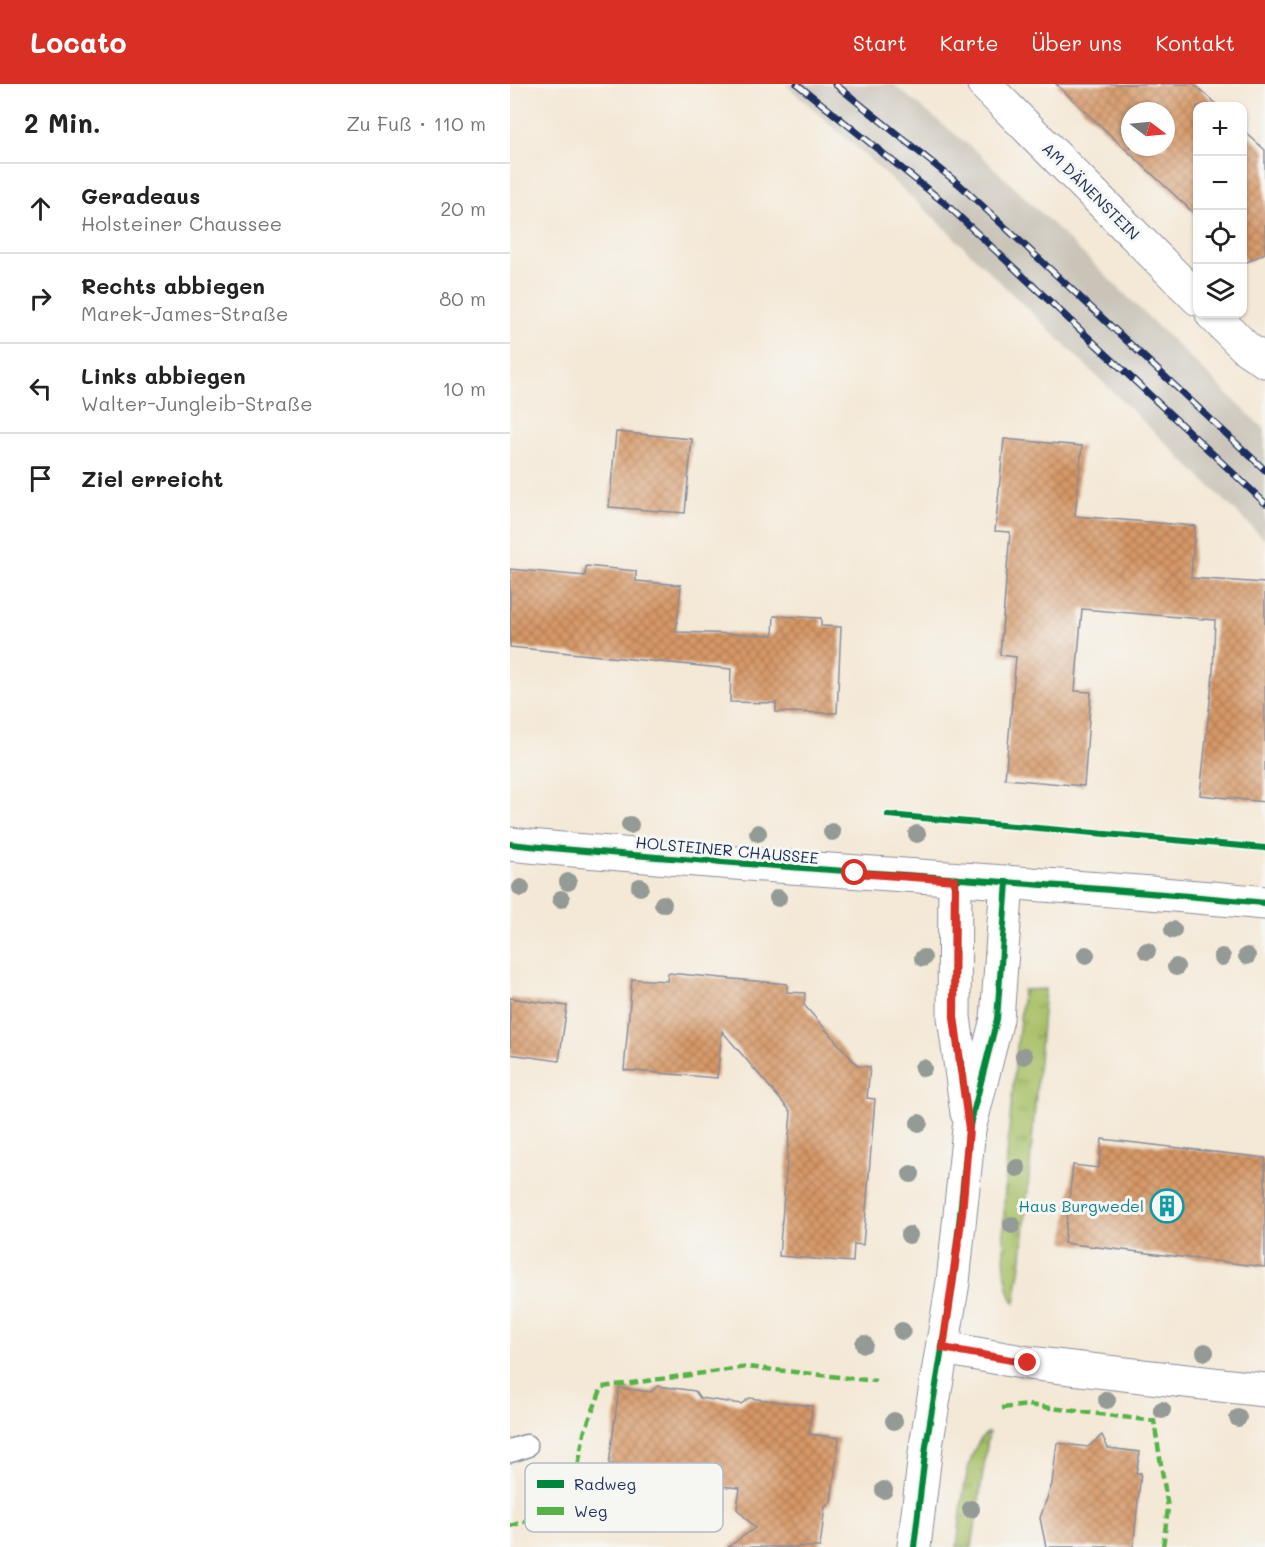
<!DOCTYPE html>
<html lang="de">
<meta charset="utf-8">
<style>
body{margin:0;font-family:Mali,sans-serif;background:#f6f6f6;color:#222}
.controls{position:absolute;right:18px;top:18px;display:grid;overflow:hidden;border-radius:12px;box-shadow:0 2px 4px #0004}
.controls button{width:54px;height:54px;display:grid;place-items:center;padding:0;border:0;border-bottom:2px solid #e0e0e0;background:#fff;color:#222;font:30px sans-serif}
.compass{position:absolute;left:611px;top:18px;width:54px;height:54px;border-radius:50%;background:#fff;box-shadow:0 2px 4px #0004;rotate:106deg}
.stop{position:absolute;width:18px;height:18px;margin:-14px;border:4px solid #d93025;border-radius:50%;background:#fff}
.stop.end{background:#d93025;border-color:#fff;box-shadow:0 2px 6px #0008}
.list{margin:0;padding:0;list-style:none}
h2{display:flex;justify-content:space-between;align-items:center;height:78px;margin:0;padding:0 24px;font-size:26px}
h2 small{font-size:20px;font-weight:400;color:#767676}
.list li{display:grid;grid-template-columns:39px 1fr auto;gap:18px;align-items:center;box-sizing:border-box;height:90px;padding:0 24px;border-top:2px solid #e0e0e0}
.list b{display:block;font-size:22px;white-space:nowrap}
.list p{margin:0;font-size:20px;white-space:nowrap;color:#767676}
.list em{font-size:20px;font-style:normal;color:#767676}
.icon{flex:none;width:33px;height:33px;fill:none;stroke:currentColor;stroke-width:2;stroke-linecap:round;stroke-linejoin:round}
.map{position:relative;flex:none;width:755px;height:1463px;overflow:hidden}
header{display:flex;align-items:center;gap:36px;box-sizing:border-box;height:84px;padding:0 30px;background:#d93025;color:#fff}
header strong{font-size:28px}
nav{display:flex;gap:33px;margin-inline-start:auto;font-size:21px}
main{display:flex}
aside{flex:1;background:#fff}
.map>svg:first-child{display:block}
.railway{fill:#c9c3b8}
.grass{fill:url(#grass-tufts);stroke:#607762;stroke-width:1.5}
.building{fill:url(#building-cross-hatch);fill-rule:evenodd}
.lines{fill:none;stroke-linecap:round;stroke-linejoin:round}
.lane-casing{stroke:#888c9a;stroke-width:25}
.street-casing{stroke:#888c9a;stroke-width:35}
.secondary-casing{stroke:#888c9a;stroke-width:35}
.primary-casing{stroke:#888c9a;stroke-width:35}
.lane{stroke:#fff;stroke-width:22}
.street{stroke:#fff;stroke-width:33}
.secondary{stroke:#fff;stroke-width:33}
.primary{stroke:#fff;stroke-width:33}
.rail-casing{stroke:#1b2f5e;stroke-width:7}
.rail{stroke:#f6f6f2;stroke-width:4.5;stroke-dasharray:14;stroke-linecap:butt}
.quiet{stroke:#55b248;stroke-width:4.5;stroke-dasharray:9 4.5;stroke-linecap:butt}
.cycleway-casing{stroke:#f6f6f2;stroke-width:10}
.cycleway{stroke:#00873e;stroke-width:6}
.tree{fill:#949a95}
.route{stroke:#d93025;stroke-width:8}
.labels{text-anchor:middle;stroke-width:6;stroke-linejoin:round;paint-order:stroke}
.street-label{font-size:16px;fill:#1b2f5e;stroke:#f6f6f2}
.culture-label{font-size:16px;fill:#0d838f;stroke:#f6f6f2;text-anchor:end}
.key{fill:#f6f6f2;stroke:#b4bac6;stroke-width:1.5}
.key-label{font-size:16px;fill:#1b2f5e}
</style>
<header>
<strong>Locato</strong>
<nav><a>Start</a><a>Karte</a><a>Über uns</a><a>Kontakt</a></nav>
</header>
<main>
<aside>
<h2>2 Min.<small>Zu Fuß · 110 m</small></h2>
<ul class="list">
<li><svg class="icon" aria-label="ahead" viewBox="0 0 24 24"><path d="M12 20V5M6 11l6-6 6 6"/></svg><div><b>Geradeaus</b><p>Holsteiner Chaussee</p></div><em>20 m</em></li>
<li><svg class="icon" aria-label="right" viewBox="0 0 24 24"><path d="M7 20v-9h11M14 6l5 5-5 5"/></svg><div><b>Rechts abbiegen</b><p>Marek-James-Straße</p></div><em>80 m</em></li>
<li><svg class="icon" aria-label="left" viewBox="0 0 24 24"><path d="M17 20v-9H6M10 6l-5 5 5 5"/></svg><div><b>Links abbiegen</b><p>Walter-Jungleib-Straße</p></div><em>10 m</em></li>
<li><svg class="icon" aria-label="arrive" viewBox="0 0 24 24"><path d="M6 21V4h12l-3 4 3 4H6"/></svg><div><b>Ziel erreicht</b></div></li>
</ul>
</aside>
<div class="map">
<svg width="755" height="1463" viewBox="0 0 755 1463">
<defs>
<pattern id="grass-tufts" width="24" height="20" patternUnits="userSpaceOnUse" patternTransform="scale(1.5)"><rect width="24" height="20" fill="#a6bf65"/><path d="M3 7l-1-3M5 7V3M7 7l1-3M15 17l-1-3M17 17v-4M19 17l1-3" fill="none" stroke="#869c56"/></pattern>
<pattern id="building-cross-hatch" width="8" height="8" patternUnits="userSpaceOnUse" patternTransform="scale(1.5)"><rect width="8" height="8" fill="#d79866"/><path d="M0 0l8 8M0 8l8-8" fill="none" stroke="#ae7c57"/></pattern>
</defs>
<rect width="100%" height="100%" fill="#f6f6f2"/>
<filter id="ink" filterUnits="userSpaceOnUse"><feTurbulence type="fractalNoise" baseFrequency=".0167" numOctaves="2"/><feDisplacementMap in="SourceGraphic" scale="12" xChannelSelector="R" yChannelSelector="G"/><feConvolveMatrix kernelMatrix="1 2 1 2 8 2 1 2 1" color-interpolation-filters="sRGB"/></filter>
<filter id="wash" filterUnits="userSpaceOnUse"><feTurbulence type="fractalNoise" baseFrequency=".008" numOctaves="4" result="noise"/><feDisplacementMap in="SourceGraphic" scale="24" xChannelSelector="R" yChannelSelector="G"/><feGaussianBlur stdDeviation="1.35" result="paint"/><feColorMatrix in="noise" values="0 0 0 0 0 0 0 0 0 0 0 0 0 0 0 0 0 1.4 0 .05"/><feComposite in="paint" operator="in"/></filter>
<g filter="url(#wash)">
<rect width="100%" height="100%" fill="#f4e8d6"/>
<path class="railway" d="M275,0H383L472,72L755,346V456L418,128Z"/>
<path class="grass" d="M535,905L512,1174L505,1219C477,1194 509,953 513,906Z
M479,1348L462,1463H447C451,1436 453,1362 479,1348Z"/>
<g id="blocks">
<path class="building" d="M546,0H684L708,22H687V132ZM620,27H656V63H620Z
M732,45L755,66V169L737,178L732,174Z
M106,348L182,355L175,429L99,423Z
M494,355L572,362L565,432L685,442L681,494L755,499V718L690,711L703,589L705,536L572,525L565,607L581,608L574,702L495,695L506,573L490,571L500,448L485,447Z
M76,482L126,487V497L171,501L166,548L263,551L264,532L311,534V542L331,543L327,629L266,628V619L220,618L221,585L0,563V485L75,492Z
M158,889L277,900V908L295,909L294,921L348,982L360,983L357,1014L365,1015L357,1115L353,1161L344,1160L343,1178L269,1172L281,1028L212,947L207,994L114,986L122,895L157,897Z
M0,914L57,922L49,977L0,970Z
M592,1055L755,1074V1183L554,1159L563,1081L589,1084Z
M148,1302L185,1307L190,1314L231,1320L239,1314L302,1322L299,1350L329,1354L321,1418L315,1423L310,1463H218L245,1444L227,1425L230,1404L210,1402L193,1381L176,1397L139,1393L132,1384L99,1380L109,1304L141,1308Z
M592,1351L598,1364L630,1368L626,1389H631L623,1463H536L530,1434L542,1400L547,1359L578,1363Z"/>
</g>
</g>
<g filter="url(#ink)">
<use href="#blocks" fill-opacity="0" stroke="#888c9a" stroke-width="1.5"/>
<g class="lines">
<defs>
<path id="lane" d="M0,1367L16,1362"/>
<path id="street" d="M474,0L688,215
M702,230L737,265L755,277
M433,1264L518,1279L755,1306"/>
<path id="secondary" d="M445,796L444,933L457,1029
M404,1463L416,1362L443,1198L459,1045L487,935L497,798"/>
<path id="primary" d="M0,760C251,785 504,795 755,819"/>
</defs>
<use href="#lane" class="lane-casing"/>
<use href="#street" class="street-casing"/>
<use href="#secondary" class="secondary-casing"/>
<use href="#primary" class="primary-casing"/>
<use href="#lane" class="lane"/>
<use href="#street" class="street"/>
<use href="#secondary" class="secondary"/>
<use href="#primary" class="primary"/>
<defs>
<path id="rail" d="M287,0L437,121L755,419
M325,0L450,101L755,386"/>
</defs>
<use href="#rail" class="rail-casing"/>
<use href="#rail" class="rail"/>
<path class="quiet" d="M492,1324L518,1321L644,1337L658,1424L653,1463
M0,1442L61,1423L74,1349L92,1303L238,1283L366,1297"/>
<defs>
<path id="cycleway" d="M378,731L755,764
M0,760C251,785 504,795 755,819
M445,796L444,933L458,1035
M404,1463L416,1362L443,1198L459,1045L487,935L497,798"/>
</defs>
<use href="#cycleway" class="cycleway-casing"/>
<use href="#cycleway" class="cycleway"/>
</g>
<g class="tree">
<circle cx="120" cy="741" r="9"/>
<circle cx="322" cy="748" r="9"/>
<circle cx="248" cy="749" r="9"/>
<circle cx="407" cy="750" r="9"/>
<circle cx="58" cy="798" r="9"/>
<circle cx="130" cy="803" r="9"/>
<circle cx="11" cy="804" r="9"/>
<circle cx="268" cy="814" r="9"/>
<circle cx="51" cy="815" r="9"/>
<circle cx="153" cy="820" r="9"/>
<circle cx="663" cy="846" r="9"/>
<circle cx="637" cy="867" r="9"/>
<circle cx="576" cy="871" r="9"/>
<circle cx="737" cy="872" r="9"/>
<circle cx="712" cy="873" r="9"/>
<circle cx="413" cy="874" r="9"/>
<circle cx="666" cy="883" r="9"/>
<circle cx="514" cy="972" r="9"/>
<circle cx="413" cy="984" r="9"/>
<circle cx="409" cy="1039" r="9"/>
<circle cx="507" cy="1084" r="9"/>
<circle cx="401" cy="1090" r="9"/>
<circle cx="502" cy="1141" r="9"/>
<circle cx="399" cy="1151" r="9"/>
<circle cx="392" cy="1247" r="9"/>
<circle cx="354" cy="1260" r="9"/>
<circle cx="695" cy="1268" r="9"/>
<circle cx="597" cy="1316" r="9"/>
<circle cx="652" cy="1326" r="9"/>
<circle cx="728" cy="1334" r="9"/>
<circle cx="384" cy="1337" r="9"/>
<circle cx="374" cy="1406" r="9"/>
<circle cx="461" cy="1425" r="9"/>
</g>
</g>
<g class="lines" filter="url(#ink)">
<path class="route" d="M345,789L445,796L444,933L459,1045L452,1130L433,1264L518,1279"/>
</g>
<defs>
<symbol id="building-ring" viewBox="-11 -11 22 22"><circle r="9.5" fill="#f6f6f2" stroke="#0f9aa8" stroke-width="1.5"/><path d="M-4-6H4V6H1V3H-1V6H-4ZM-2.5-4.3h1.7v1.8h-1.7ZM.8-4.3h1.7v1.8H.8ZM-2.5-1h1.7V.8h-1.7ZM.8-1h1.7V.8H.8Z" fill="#0f9aa8"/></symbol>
</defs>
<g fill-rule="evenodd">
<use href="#building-ring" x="638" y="1103" width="38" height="38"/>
</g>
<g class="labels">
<g class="street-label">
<text transform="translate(581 107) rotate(45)" y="6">AM DÄNENSTEIN</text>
<text transform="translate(217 766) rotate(5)" y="6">HOLSTEINER CHAUSSEE</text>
</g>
<g class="culture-label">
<text x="634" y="1128">Haus Burgwedel</text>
</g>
</g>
<rect x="15" y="1379" width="198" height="69" rx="9" class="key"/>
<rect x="27" y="1396" width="27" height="8" fill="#00873e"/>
<rect x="27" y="1423" width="27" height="8" fill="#55b248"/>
<g class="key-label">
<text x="64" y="1406">Radweg</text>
<text x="64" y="1433">Weg</text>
</g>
</svg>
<div class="controls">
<button>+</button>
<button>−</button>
<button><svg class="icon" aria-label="locate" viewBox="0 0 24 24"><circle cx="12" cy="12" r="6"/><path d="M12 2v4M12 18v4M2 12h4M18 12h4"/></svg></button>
<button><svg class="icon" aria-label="layers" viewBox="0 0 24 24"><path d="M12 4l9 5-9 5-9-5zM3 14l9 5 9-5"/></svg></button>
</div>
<svg class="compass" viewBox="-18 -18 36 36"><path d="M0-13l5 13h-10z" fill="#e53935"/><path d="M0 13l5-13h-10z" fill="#767676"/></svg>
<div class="stop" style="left:345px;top:789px"></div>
<div class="stop end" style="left:518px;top:1279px"></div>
</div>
</main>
